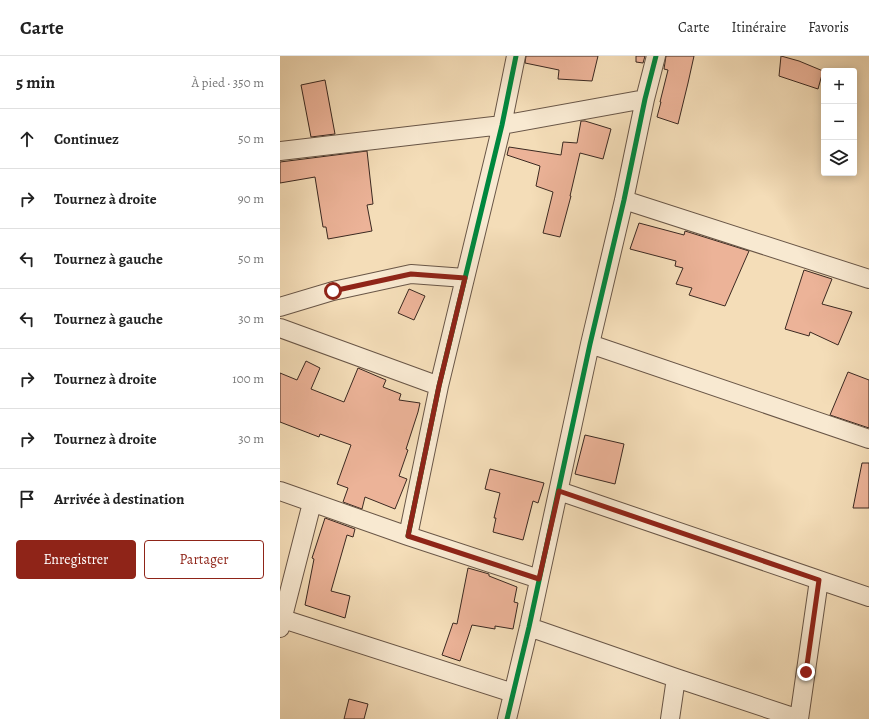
<!DOCTYPE html>
<html lang="fr">
<meta charset="utf-8">
<style>
body{margin:0;font-family:Alegreya,serif;background:#f2f2f2;color:#222}
.controls{position:absolute;right:12px;top:12px;display:grid;overflow:hidden;border-radius:4px;box-shadow:0 2px 10px #0003}
.controls button{width:36px;height:36px;display:grid;place-items:center;padding:0;border:0;border-bottom:1px solid #e0e0e0;background:#fff;color:#222;font:20px sans-serif}
.stop{position:absolute;width:12px;height:12px;margin:-9px;border:3px solid #8f2418;border-radius:50%;background:#fff}
.stop.end{background:#8f2418;border-color:#fff;box-shadow:0 1px 4px #0008}
.list{margin:0;padding:0;list-style:none}
h2{display:flex;justify-content:space-between;align-items:center;height:52px;margin:0;padding:0 16px;font-size:17px}
h2 small{font-size:13px;font-weight:400;color:#767676}
.list li{display:grid;grid-template-columns:26px 1fr auto;gap:12px;align-items:center;box-sizing:border-box;height:60px;padding:0 16px;border-top:1px solid #e0e0e0}
.list b{display:block;font-size:15px;white-space:nowrap}
.list em{font-size:13px;font-style:normal;color:#767676}
.actions{display:flex;gap:8px;padding:12px 16px}
.actions a{flex:1;padding:9px 0;border:1px solid #8f2418;border-radius:4px;text-align:center;font-size:14px;color:#8f2418}
.actions .main{background:#8f2418;color:#fff}
.icon{flex:none;width:22px;height:22px;fill:none;stroke:currentColor;stroke-width:2;stroke-linecap:round;stroke-linejoin:round}
.map{position:relative;flex:none;width:589px;height:663px;overflow:hidden}
header{display:flex;align-items:center;gap:24px;box-sizing:border-box;height:56px;padding:0 20px;background:#fff;border-bottom:1px solid #e0e0e0}
header strong{font-size:19px}
nav{display:flex;gap:22px;margin-inline-start:auto;font-size:14px}
main{display:flex}
aside{flex:1;background:#fff}
.map>svg:first-child{display:block}
.building{fill:#ecb398;stroke:#3b2921}
.lines{fill:none;stroke-linecap:round;stroke-linejoin:round}
.street-casing{stroke:#695647;stroke-width:20}
.street{stroke:#f8e9d1;stroke-width:18}
.cycleway-casing{stroke:#f8e9d1;stroke-width:8}
.cycleway{stroke:#00873e;stroke-width:5}
.route{stroke:#8f2418;stroke-width:5}
</style>
<header>
<strong>Carte</strong>
<nav><a>Carte</a><a>Itinéraire</a><a>Favoris</a></nav>
</header>
<main>
<aside>
<h2>5 min<small>À pied · 350 m</small></h2>
<ul class="list">
<li><svg class="icon" aria-label="ahead" viewBox="0 0 24 24"><path d="M12 20V5M6 11l6-6 6 6"/></svg><div><b>Continuez</b></div><em>50 m</em></li>
<li><svg class="icon" aria-label="right" viewBox="0 0 24 24"><path d="M7 20v-9h11M14 6l5 5-5 5"/></svg><div><b>Tournez à droite</b></div><em>90 m</em></li>
<li><svg class="icon" aria-label="left" viewBox="0 0 24 24"><path d="M17 20v-9H6M10 6l-5 5 5 5"/></svg><div><b>Tournez à gauche</b></div><em>50 m</em></li>
<li><svg class="icon" aria-label="left" viewBox="0 0 24 24"><path d="M17 20v-9H6M10 6l-5 5 5 5"/></svg><div><b>Tournez à gauche</b></div><em>30 m</em></li>
<li><svg class="icon" aria-label="right" viewBox="0 0 24 24"><path d="M7 20v-9h11M14 6l5 5-5 5"/></svg><div><b>Tournez à droite</b></div><em>100 m</em></li>
<li><svg class="icon" aria-label="right" viewBox="0 0 24 24"><path d="M7 20v-9h11M14 6l5 5-5 5"/></svg><div><b>Tournez à droite</b></div><em>30 m</em></li>
<li><svg class="icon" aria-label="arrive" viewBox="0 0 24 24"><path d="M6 21V4h12l-3 4 3 4H6"/></svg><div><b>Arrivée à destination</b></div></li>
</ul>
<div class="actions"><a class="main">Enregistrer</a><a>Partager</a></div>
</aside>
<div class="map">
<svg width="589" height="663" viewBox="0 0 589 663">
<rect width="100%" height="100%" fill="#f4ddb8"/>
<filter id="stains"><feTurbulence type="fractalNoise" baseFrequency=".005" numOctaves="4"/><feColorMatrix values="0 0 0 0 .2 0 0 0 0 .09 0 0 0 0 .02 0 0 0 .5 -.17"/></filter>
<radialGradient id="worn" r=".72"><stop offset=".6" stop-color="#630" stop-opacity="0"/><stop offset="1" stop-color="#630" stop-opacity=".3"/></radialGradient>
<path class="building" d="M246,0H318L312,25L278,23L279,14L245,7Z
M356,0H365L363,7L356,6Z
M386,0H414L408,27L398,68L377,61L381,46H380L388,14L384,13Z
M501,0L519,5L543,15L538,33L499,20Z
M45,24L55,78L31,81L21,29Z
M301,65H305L331,73L323,103L300,97L290,140H291L280,181L263,177L273,136L256,130L260,110L227,99L229,91L281,99L283,86L297,87Z
M87,95L93,148L87,149L92,175L48,183L46,171H43L35,121L0,127V106Z
M359,167L404,179L405,175L469,195L445,250L409,239L412,232L396,228L403,212L395,210L396,205L350,193Z
M524,214L552,223L542,248L572,256L558,289L530,276L529,280L505,273Z
M129,233L145,240L134,264L118,257Z
M26,305L40,312L31,333L64,346L78,312L106,324L103,331L121,338L119,344L140,347L138,356L126,393L128,394L119,420L127,423L115,453L85,441L82,453L63,446L68,432L57,428L71,389L40,378L39,381L0,366V317L17,324Z
M568,316L589,324V372L550,359Z
M305,379L344,388L335,428L295,418Z
M582,407H589V452H573Z
M210,413L264,427L258,447L253,445L243,484L213,476L216,462H214L220,437L205,433Z
M45,462L75,473L73,481L67,479L51,535L70,540L65,562L25,549L34,503L32,502Z
M188,512L209,518V520L237,531L234,546L238,547L233,573L215,570V573L192,569L180,605L162,599L173,567L177,568Z
M69,643L88,648L84,663H64Z"/>
<g class="lines">
<defs>
<path id="street" d="M0,95L222,69L365,43
M344,144L589,223
M0,251L53,235L131,218L185,222
M0,272L159,330
M310,288L589,383
M0,435L128,480L259,523
M279,435L589,541
M128,480L159,330L222,69L236,0
M0,562L233,637
M249,571L396,622L519,663
M0,572L32,447
M227,663L249,571L310,288L344,144L365,43L376,0
M390,663L396,622
M519,663L539,524"/>
</defs>
<use href="#street" class="street-casing"/>
<use href="#street" class="street"/>
<defs>
<path id="cycleway" d="M128,480L159,330L222,69L236,0
M227,663L249,571L310,288L344,144L365,43L376,0"/>
</defs>
<use href="#cycleway" class="cycleway-casing"/>
<use href="#cycleway" class="cycleway"/>
</g>
<g class="lines">
<path class="route" d="M53,235L131,218L185,222L159,330L128,480L259,523L279,435L539,524L526,616"/>
</g>
<rect width="100%" height="100%" filter="url(#stains)"/>
<rect width="100%" height="100%" fill="url(#worn)"/>
</svg>
<div class="controls">
<button>+</button>
<button>−</button>
<button><svg class="icon" aria-label="layers" viewBox="0 0 24 24"><path d="M12 4l9 5-9 5-9-5zM3 14l9 5 9-5"/></svg></button>
</div>
<div class="stop" style="left:53px;top:235px"></div>
<div class="stop end" style="left:526px;top:616px"></div>
</div>
</main>
